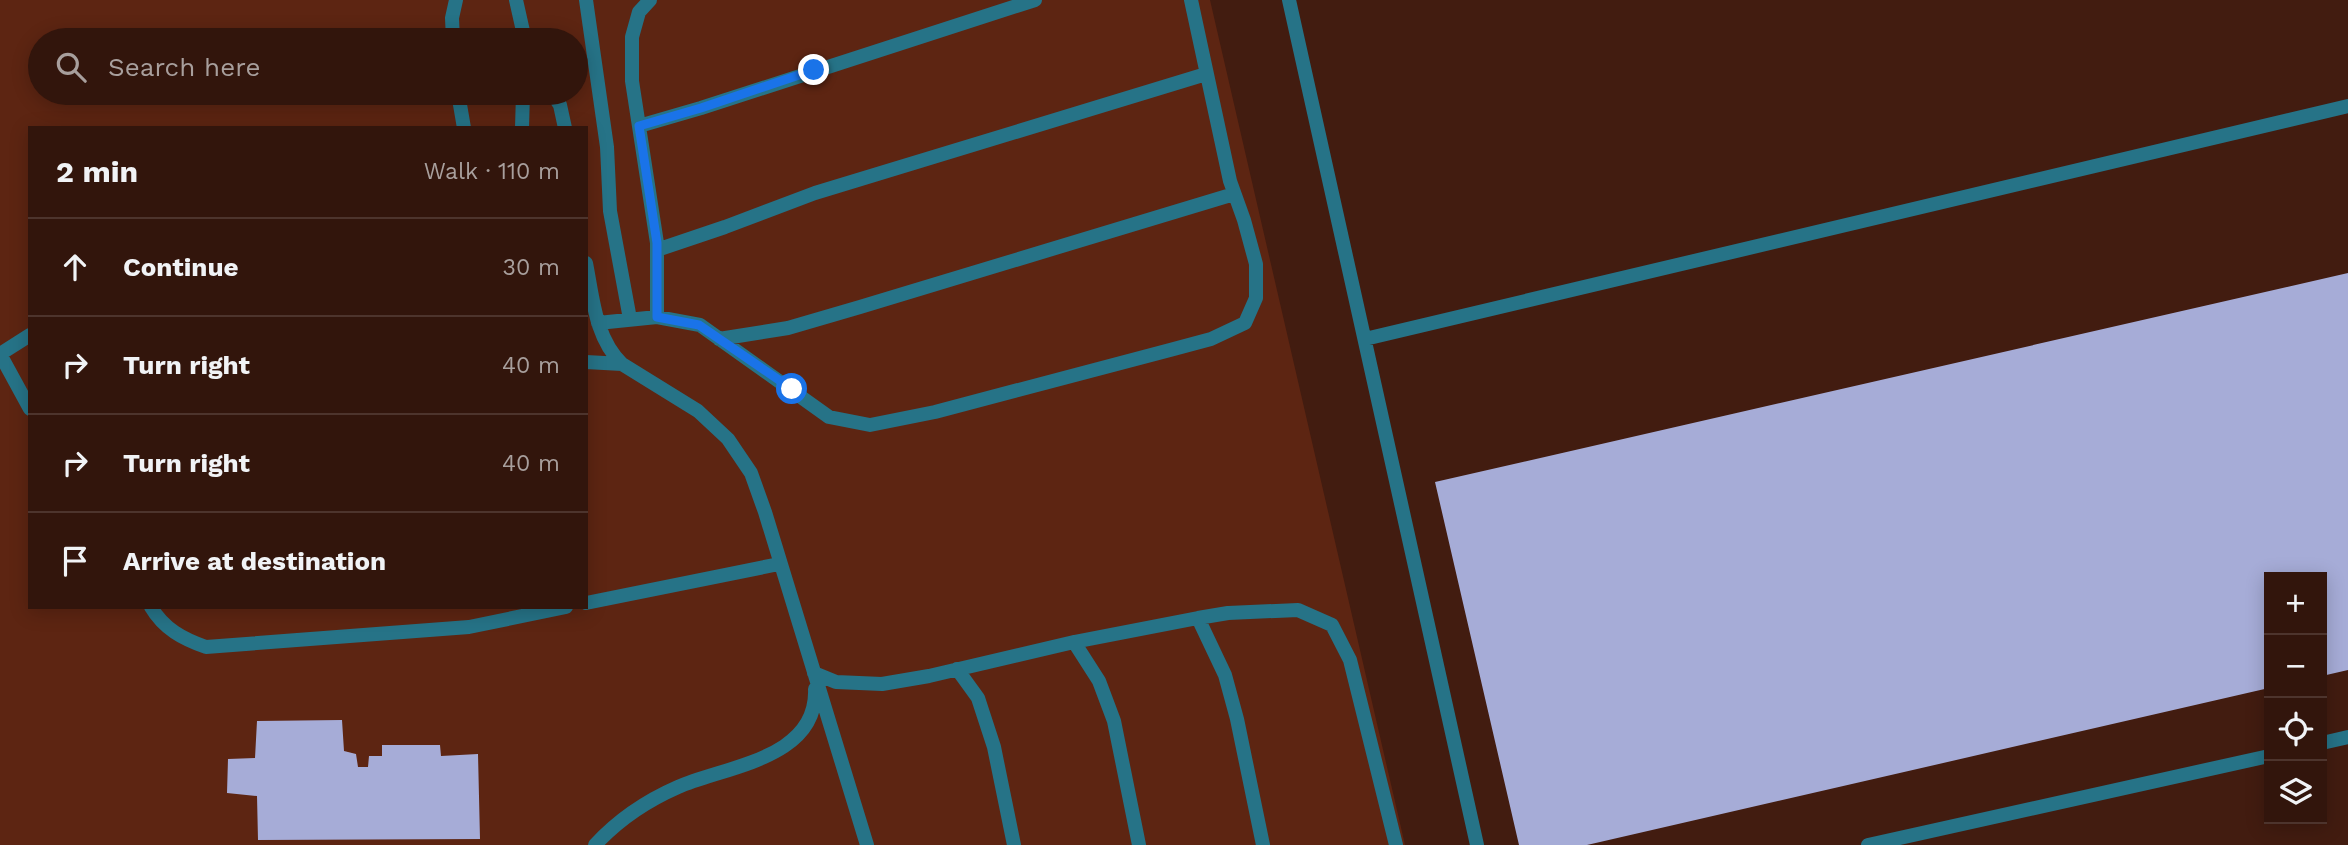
<!DOCTYPE html>
<meta charset="utf-8">
<style>
body{margin:0;font-family:"Work Sans",sans-serif;background:#3d221a;color:#f1f3f6}
.controls{position:absolute;right:21px;bottom:21px;display:grid;overflow:hidden;border-radius:0px;box-shadow:0 4px 18px #0003}
.controls button{width:63px;height:63px;display:grid;place-items:center;padding:0;border:0;border-bottom:2px solid #4d342d;background:#32150c;color:#f1f3f6;font:35px sans-serif}
.stop{position:absolute;width:21px;height:21px;margin:-16px;border:5px solid #1a73e8;border-radius:50%;background:#fff}
.stop.end{background:#1a73e8;border-color:#fff;box-shadow:0 2px 7px #0008}
.list{margin:0;padding:0;list-style:none}
h2{display:flex;justify-content:space-between;align-items:center;height:91px;margin:0;padding:0 28px;font-size:30px}
h2 small{font-size:23px;font-weight:400;color:#a89f9d}
.list li{display:grid;grid-template-columns:46px 1fr auto;gap:21px;align-items:center;box-sizing:border-box;height:98px;padding:0 28px;border-top:2px solid #4d342d}
.list b{display:block;font-size:26px;white-space:nowrap}
.list em{font-size:23px;font-style:normal;color:#a89f9d}
.icon{flex:none;width:38px;height:38px;fill:none;stroke:currentColor;stroke-width:2;stroke-linecap:round;stroke-linejoin:round}
.map{position:relative;flex:none;width:2348px;height:845px;overflow:hidden}
.search{position:absolute;background:#32150c;box-shadow:0 4px 18px #0003;left:28px;top:28px;width:560px;height:77px;display:flex;align-items:center;gap:18px;box-sizing:border-box;padding:0 24px;border-radius:38px;color:#a89f9d;font-size:26px}
.panel{position:absolute;background:#32150c;box-shadow:0 4px 18px #0003;left:28px;top:126px;width:560px;height:483px;border-radius:0px}
.map>svg:first-child{display:block}
.green{fill:#5d2512;fill-rule:evenodd}
.building{fill:#a6acd7}
.lines{fill:none;stroke-linecap:round;stroke-linejoin:round}
.service{stroke:#267387;stroke-width:14}
.route{stroke:#1a73e8;stroke-width:9}
</style>
<div class="map">
<svg width="2348" height="845" viewBox="0 0 2348 845">
<rect width="100%" height="100%" fill="#421c10"/>
<path class="green" d="M0,0H1210L1405,845H0ZM40,40H576V93H40ZM30,128H586V607H30Z"/>
<path class="building" d="M2348,273V670L2322,676V577H2269V688L1587,845H1519L1435,482Z
M342,720L344,751L356,754L358,767H368L369,756H382V745H440L441,756L478,754L480,839L258,840L257,796L227,793L228,759L255,758L257,721Z"/>
<g class="lines">
<path class="service" d="M516,0L525,40
M586,0L607,147L610,211L630,319
M650,0L639,12L632,37V81L657,243V317
M1289,0L1477,845
M453,40L452,18L456,0
M458,93L464,128
M552,93L560,105L565,128
M639,126L701,108L1035,0
M522,128L523,93
M657,250L725,227L815,193L1206,74
M586,263C593,298 595,338 622,364
M598,323L657,317L700,325L829,417L870,425L935,412L1170,350L1211,339L1245,323L1256,298V264L1244,220L1230,181L1191,0
M30,335L0,354L30,409
M719,339L788,328L860,307L1234,194
M1365,339L2348,106
M586,362L622,364L698,411L728,439L751,473L765,512L867,845
M586,603L779,564
M151,607C164,629 183,639 206,647L469,627L566,607
M1198,618L1225,675L1237,719L1263,845
M1074,642L1099,681L1114,721L1139,845
M957,669L978,698L994,747L1014,845
M814,673L836,682L882,684L929,676L1074,642L1198,618L1228,613L1298,610L1332,625L1350,660L1396,845
M2322,743L2348,737
M595,845C618,820 646,801 678,787C726,766 818,759 815,689
M1868,845L2269,756"/>
</g>
<g class="lines">
<path class="route" d="M792,389L699,325L657,317V243L639,126L701,108L814,70"/>
</g>
</svg>
<div class="controls">
<button>+</button>
<button>−</button>
<button><svg class="icon" aria-label="locate" viewBox="0 0 24 24"><circle cx="12" cy="12" r="6"/><path d="M12 2v4M12 18v4M2 12h4M18 12h4"/></svg></button>
<button><svg class="icon" aria-label="layers" viewBox="0 0 24 24"><path d="M12 4l9 5-9 5-9-5zM3 14l9 5 9-5"/></svg></button>
</div>
<div class="stop" style="left:792px;top:389px"></div>
<div class="stop end" style="left:814px;top:70px"></div>
<div class="search"><svg class="icon" aria-label="search" viewBox="0 0 24 24"><circle cx="10" cy="10" r="6"/><path d="M15 15l6 6"/></svg>Search here</div>
<section class="panel">
<h2>2 min<small>Walk · 110 m</small></h2>
<ul class="list">
<li><svg class="icon" aria-label="ahead" viewBox="0 0 24 24"><path d="M12 20V5M6 11l6-6 6 6"/></svg><div><b>Continue</b></div><em>30 m</em></li>
<li><svg class="icon" aria-label="right" viewBox="0 0 24 24"><path d="M7 20v-9h11M14 6l5 5-5 5"/></svg><div><b>Turn right</b></div><em>40 m</em></li>
<li><svg class="icon" aria-label="right" viewBox="0 0 24 24"><path d="M7 20v-9h11M14 6l5 5-5 5"/></svg><div><b>Turn right</b></div><em>40 m</em></li>
<li><svg class="icon" aria-label="arrive" viewBox="0 0 24 24"><path d="M6 21V4h12l-3 4 3 4H6"/></svg><div><b>Arrive at destination</b></div></li>
</ul>
</section>
</div>
